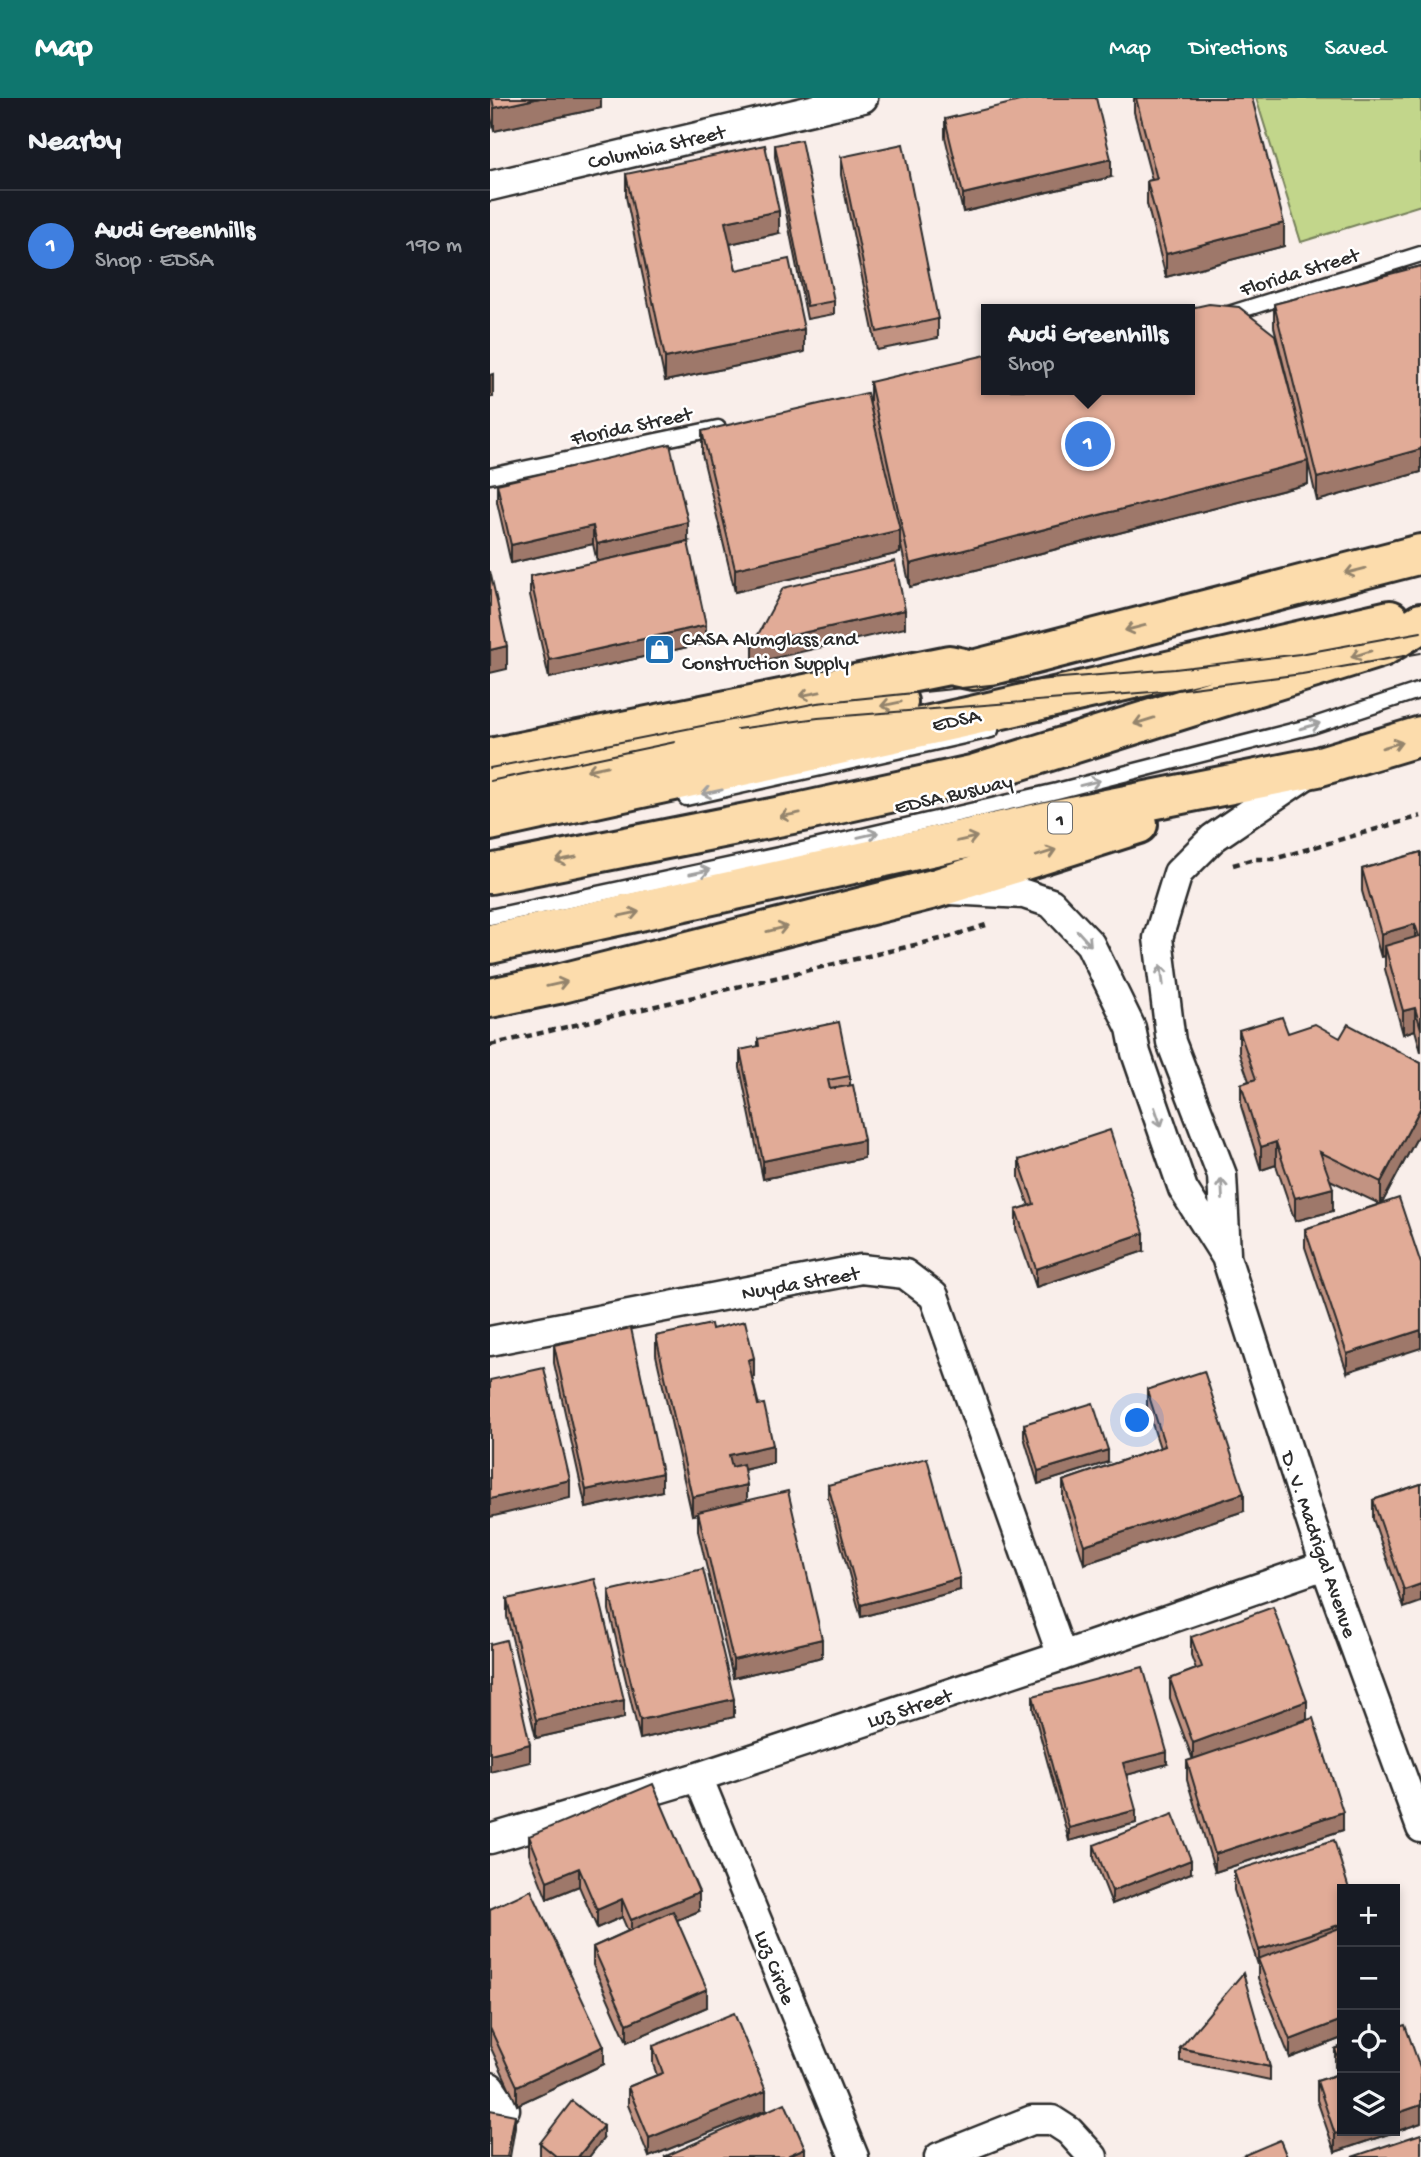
<!DOCTYPE html>
<meta charset="utf-8">
<style>
body{margin:0;font-family:"Gochi Hand",sans-serif;background:#242831;color:#f1f3f6}
.controls{position:absolute;right:21px;bottom:21px;display:grid;overflow:hidden;border-radius:0px;box-shadow:0 4px 10px #0003}
.controls button{width:63px;height:63px;display:grid;place-items:center;padding:0;border:0;border-bottom:2px solid #363941;background:#171b24;color:#f1f3f6;font:35px sans-serif}
.you{position:absolute;left:648px;top:1323px;width:24px;height:24px;margin:-18px;border:5px solid #fff;border-radius:50%;background:#1a73e8;box-shadow:0 0 0 10px #1a73e833}
.badge{display:grid;place-items:center;width:46px;height:46px;border-radius:50%;background:#0f766e;color:#fff;font-size:23px;font-weight:700}
.pin{position:absolute;translate:-50% -50%;border:4px solid #fff;box-shadow:0 2px 7px #0006}
.popup{position:absolute;left:491px;top:206px;width:214px;height:91px;box-sizing:border-box;display:grid;place-content:center;border-radius:0px;background:#171b24;filter:drop-shadow(0 2px 5px #0005);font-size:23px;white-space:nowrap;color:#9ea1a6}
.popup b{font-size:26px;color:#f1f3f6}
.popup::after{content:'';position:absolute;left:50%;top:100%;margin-left:-14px;border:14px solid transparent;border-top-color:#171b24}
.list{margin:0;padding:0;list-style:none}
h2{display:flex;justify-content:space-between;align-items:center;height:91px;margin:0;padding:0 28px;font-size:30px}
h2 small{font-size:23px;font-weight:400;color:#9ea1a6}
.list li{display:grid;grid-template-columns:46px 1fr auto;gap:21px;align-items:center;box-sizing:border-box;height:112px;padding:0 28px;border-top:2px solid #363941}
.list b{display:block;font-size:26px;white-space:nowrap}
.list p{margin:0;font-size:23px;white-space:nowrap;color:#9ea1a6}
.list em{font-size:23px;font-style:normal;color:#9ea1a6}
.icon{flex:none;width:38px;height:38px;fill:none;stroke:currentColor;stroke-width:2;stroke-linecap:round;stroke-linejoin:round}
.map{position:relative;flex:none;width:931px;height:2059px;overflow:hidden}
header{display:flex;align-items:center;gap:42px;box-sizing:border-box;height:98px;padding:0 35px;background:#0f766e;color:#fff}
header strong{font-size:33px}
nav{display:flex;gap:38px;margin-inline-start:auto;font-size:24px}
main{display:flex}
aside{flex:1;background:#171b24}
.map>svg:first-child{display:block}
.green{fill:#c2d68b;stroke:#76805b;stroke-width:2}
.lines{fill:none;stroke-linecap:round;stroke-linejoin:round}
.lane-casing{stroke:#2b2b2b;stroke-width:19}
.street-casing{stroke:#2b2b2b;stroke-width:33}
.highway-casing{stroke:#2b2b2b;stroke-width:44}
.path{stroke:#2b2b2b;stroke-width:4.5;stroke-dasharray:7 5;stroke-linecap:butt}
.lane{stroke:#fff;stroke-width:14}
.street{stroke:#fff;stroke-width:28}
.highway{stroke:#fcdcac;stroke-width:38}
.tram{stroke:#2b2b2b;stroke-width:2}
.wall{fill:#c29382;stroke:#2b2b2b;stroke-width:2}
.shaded-wall{fill:#9e786a;stroke:#2b2b2b;stroke-width:2}
.building{fill:#e1ab97;stroke:#2b2b2b;stroke-width:2}
.oneway{stroke:#94846c}
.oneway2{stroke:#a0a0a0}
.labels{text-anchor:middle;stroke-width:5;stroke-linejoin:round;paint-order:stroke}
.shield{fill:#fff;stroke:#6b6b6b;stroke-width:2}
.shield-label{font-size:19px;font-weight:bold;fill:#2b2b2b}
.street-label{font-size:21px;fill:#2b2b2b;stroke:#fff}
.poi-label{font-size:21px;fill:#2b2b2b;stroke:#fff;text-anchor:start}
</style>
<header>
<strong>Map</strong>
<nav><a>Map</a><a>Directions</a><a>Saved</a></nav>
</header>
<main>
<aside>
<h2>Nearby<small></small></h2>
<ul class="list">
<li><span class="badge" style="background:#3f7fe0">1</span><div><b>Audi Greenhills</b><p>Shop · EDSA</p></div><em>190 m</em></li>
</ul>
</aside>
<div class="map">
<svg width="931" height="2059" viewBox="0 0 931 2059">
<rect width="100%" height="100%" fill="#f9eeea"/>
<filter id="ink" filterUnits="userSpaceOnUse"><feTurbulence type="fractalNoise" baseFrequency=".0143" numOctaves="2"/><feDisplacementMap in="SourceGraphic" scale="14" xChannelSelector="R" yChannelSelector="G"/><feConvolveMatrix kernelMatrix="1 2 1 2 8 2 1 2 1" color-interpolation-filters="sRGB"/></filter>
<g filter="url(#ink)">
<path class="green" d="M766,0H931V107L811,144Z"/>
<g class="lines">
<defs>
<path id="lane" d="M700,228L931,156
M0,378L228,330
M196,700L501,632
M0,819L312,752L567,693L822,628L931,592"/>
<path id="street" d="M0,88L373,0
M459,792L534,796L561,805L600,846L641,930L646,955L693,1091L736,1159L835,1467L931,1730
M736,1156L732,1077L681,944L668,840L688,775L723,740L817,676
M0,1243L371,1171L415,1176L444,1198L572,1558
M208,1679L364,2059
M0,1741L208,1679L572,1558L835,1467
M0,1989L15,2011
M449,2059L542,2022H562L579,2033L603,2059"/>
<path id="highway" d="M0,660L459,567L483,572L931,456
M0,694L408,604
M0,723L477,619L900,522
M0,776L312,714L486,676L892,549L931,525
M0,846L571,720L827,669L931,638
M0,900L68,886L444,791L648,726"/>
</defs>
<use href="#lane" class="lane-casing"/>
<use href="#street" class="street-casing"/>
<use href="#highway" class="highway-casing"/>
<path class="path" d="M743,767L764,761H784L931,718
M0,947L459,839L496,827"/>
<use href="#lane" class="lane"/>
<use href="#street" class="street"/>
<use href="#highway" class="highway"/>
<path class="tram" d="M247,631L328,620L687,592L812,576L931,555
M0,670L327,605L559,581L685,571L810,556L931,534
M0,683L185,644"/>
</g>
<path class="wall" d="M0,0H111V10L4,33L0,16Z
M644,0H762L794,148L676,179L657,106V83L662,82L644,14Z
M455,21L621,79L473,114L455,39Z
M285,47L344,203V216L317,221L285,59Z
M351,59L448,221V240L387,252L351,77Z
M136,76L289,135L240,146L246,172L314,254L175,283L136,99Z
M931,168V374L827,403L818,364V386L420,489L410,443V455L245,494L212,356V333L386,334L380,307V284L812,341L784,229V206Z
M7,386L198,443L143,456L216,545L59,580L40,497V478L107,464L103,446L21,465L7,404Z
M931,754V954L925,932L913,936L895,871V858L891,859L872,793V771Z
M749,932L850,940L931,965V1032L892,1105L857,1274L815,1149V1131L890,1106L840,1082L843,1113L805,1123L786,1067L771,1072L751,1008V986L759,983L749,955Z
M268,941L360,978V987L374,1060L273,1081L250,970V952L268,949Z
M529,1062L654,1153L546,1189L526,1131V1112L539,1108L529,1080Z
M222,1231L264,1279H262L283,1365L254,1372L257,1403L332,1559L243,1580L208,1433V1416L202,1417L166,1257V1238Z
M64,1247L172,1393L96,1410L64,1265Z
M657,1292L754,1413L594,1466L573,1401V1383L670,1350L657,1310Z
M534,1326L618,1364L548,1386L534,1339Z
M931,1386L914,1510L883,1421V1402Z
M338,1387L470,1492L371,1519L338,1400Z
M119,1493L244,1619L150,1641L119,1512Z
M17,1501L134,1620L46,1640L17,1519Z
M701,1539L817,1621L853,1732L725,1774L697,1682V1663L703,1662L680,1600V1581L706,1571L701,1557Z
M543,1598L677,1666L636,1677L646,1725L579,1743L543,1611Z
M39,1738L209,1813L187,1822L217,1909L137,1944L103,1867V1849L138,1833L132,1819L107,1830L89,1788L57,1801L39,1756Z
M604,1747L701,1775L622,1806L604,1760Z
M744,1773L852,1791V1940L800,1960L768,1880V1867L744,1792Z
M0,1811L114,1966L27,2007L0,1948Z
M163,1948L276,2012L159,2059L138,2007V1989L167,1977L163,1966Z
M852,1948V2033L931,1972V2025L845,2054L827,2002V1983L848,1976L845,1969V1951Z
M690,1950L780,1969V1982L690,1963Z
M113,2041L99,2059H51L50,2058V2045Z"/>
<path class="shaded-wall" d="M50,0H111V10L4,33V10Z
M621,61V79L473,114V96Z
M289,113V135L235,147V124Z
M794,125V148L676,179V156Z
M314,231V254L175,283V260Z
M3,276V299H0V277Z
M931,351V374L827,403V380Z
M818,363V386L420,489V466Z
M198,424V443L107,464V446Z
M103,428V446L21,465V447Z
M410,432V455L245,494V471Z
M415,512V530L263,565V546Z
M216,527V545L59,580V562Z
M17,548V571L0,575V552Z
M925,826V849L895,848V858L891,859V836Z
M925,910V932L913,936V913Z
M931,1009V1032L891,1107V1084Z
M374,1042V1060L273,1081V1063Z
M786,1044V1067L771,1072V1049Z
M843,1090V1113L805,1123V1100Z
M654,1135V1153L546,1189V1171Z
M931,1232V1250L857,1274V1256Z
M264,1260V1279L258,1280V1262Z
M283,1347V1365L239,1375V1357Z
M618,1352V1364L548,1386V1373Z
M172,1375V1393L96,1410V1392Z
M80,1382V1400L0,1419V1401Z
M257,1387V1405L202,1417V1399Z
M754,1395V1413L594,1466V1447Z
M470,1480V1492L371,1519V1507Z
M931,1486V1504L914,1510V1492Z
M332,1541V1559L243,1580V1562Z
M244,1601V1619L150,1641V1622Z
M134,1602V1620L46,1640V1622Z
M817,1603V1621L703,1663V1645Z
M40,1646V1664L0,1674V1656Z
M677,1654V1666L633,1678V1665Z
M646,1712V1725L579,1743V1730Z
M853,1714V1732L725,1774V1756Z
M701,1762V1775L622,1806V1793Z
M89,1770V1788L57,1801V1783Z
M209,1794V1813L141,1841V1822Z
M132,1801V1819L107,1830V1812Z
M852,1826V1844L769,1864V1852Z
M217,1891V1909L137,1944V1926Z
M852,1922V1940L800,1960V1942Z
M114,1948V1966L27,2007V1988Z
M276,1993V2012L159,2059V2040Z
M931,2007V2025L845,2054V2036L855,2033H905V2016Z
M25,2017V2029L20,2059H17Z
M113,2028V2041L99,2059H88Z
M315,2050V2059H299V2057Z"/>
<path class="building" d="M2,0H50L4,10Z
M542,0H606L621,61L473,96L455,21Z
M646,0H762L794,125L676,156L657,83L667,81Z
M311,42L344,203L317,208L285,47Z
M413,46L448,221L387,234L351,59Z
M275,47L289,113L235,124L246,172L299,161L314,231L175,260L136,76Z
M931,168V351L827,380L784,206Z
M719,206L749,209L785,237L818,363L420,466L380,284L496,257V292H699V211H696Z
M377,295L410,432L245,471L212,333Z
M180,346L198,424L107,446L103,428L21,447L7,386Z
M198,444L216,527L59,562L40,478Z
M405,463L415,512L263,546L293,490Z
M0,473L17,548L0,552Z
M931,754V931L925,910L913,913L895,848L929,838L925,826L891,836L872,771Z
M792,919L798,935L825,926L850,940L858,926L931,965V1009L891,1084L830,1054L843,1090L805,1100L786,1044L771,1049L751,986L766,981L749,932Z
M349,924L360,978L338,982L340,991L363,987L374,1042L273,1063L250,952L269,948L268,941Z
M620,1032L654,1135L546,1171L526,1112L544,1106L529,1062Z
M909,1100L931,1166V1232L857,1256L815,1131Z
M255,1223L264,1260L258,1262L268,1307L274,1306L283,1347L239,1357L242,1369L253,1366L257,1387L202,1399L166,1238L221,1226L222,1231Z
M141,1230L172,1375L96,1392L64,1247Z
M54,1270L80,1382L0,1401V1282Z
M714,1273L754,1395L594,1447L573,1383L675,1348L657,1292Z
M603,1305L618,1352L548,1373L534,1326Z
M437,1360L470,1480L371,1507L338,1387Z
M931,1386V1486L914,1492L883,1402Z
M298,1393L332,1541L243,1562L208,1414Z
M213,1471L244,1601L150,1622L119,1493Z
M105,1481L134,1602L46,1622L17,1501Z
M783,1509L817,1603L703,1645L680,1581L712,1569L701,1539Z
M16,1542L40,1646L0,1656V1546Z
M653,1569L677,1654L633,1665L646,1712L579,1730L543,1598Z
M823,1620L853,1714L725,1756L697,1663Z
M163,1686L209,1794L141,1822L132,1801L107,1812L89,1770L57,1783L39,1738Z
M683,1716L701,1762L622,1793L604,1747Z
M844,1742L859,1791H852V1826L769,1852L744,1773Z
M41,1792L114,1948L27,1988L0,1930V1811Z
M183,1813L217,1891L137,1926L103,1849Z
M852,1829V1922L800,1942L768,1861Z
M753,1875L780,1969L690,1950Z
M244,1915L276,1993L159,2040L138,1989L173,1975L163,1948Z
M915,1927L931,1972V2007L905,2016V1930Z
M852,1948V1970L845,1951Z
M852,1975V2033H855L845,2036L827,1983Z
M82,2003L113,2028L88,2059H67L50,2045Z
M295,2005L315,2050L299,2057L300,2059H174Z
M0,2012L25,2017L17,2059H0Z
M931,2036V2059H862Z
M790,2042L797,2059H750Z"/>
<defs><path id="oneway-shaft" d="M-6 0H5M1.5-3L5.5 0L1.5 3" fill="none" stroke-width="1.6" stroke-linecap="round" stroke-linejoin="round" transform="scale(1.75)"/></defs>
<g class="oneway">
<use href="#oneway-shaft" transform="translate(865 473) rotate(166)"/>
<use href="#oneway-shaft" transform="translate(645 530) rotate(166)"/>
<use href="#oneway-shaft" transform="translate(871 556) rotate(163)"/>
<use href="#oneway-shaft" transform="translate(320 596) rotate(169)"/>
<use href="#oneway-shaft" transform="translate(401 606) rotate(168)"/>
<use href="#oneway-shaft" transform="translate(654 623) rotate(163)"/>
<use href="#oneway-shaft" transform="translate(902 647) rotate(-16)"/>
<use href="#oneway-shaft" transform="translate(107 670) rotate(168)"/>
<use href="#oneway-shaft" transform="translate(300 717) rotate(169)"/>
<use href="#oneway-shaft" transform="translate(477 741) rotate(-13)"/>
<use href="#oneway-shaft" transform="translate(556 755) rotate(-18)"/>
<use href="#oneway-shaft" transform="translate(76 761) rotate(169)"/>
<use href="#oneway-shaft" transform="translate(139 816) rotate(-12)"/>
<use href="#oneway-shaft" transform="translate(287 831) rotate(-14)"/>
<use href="#oneway-shaft" transform="translate(67 886) rotate(-13)"/>
</g>
<g class="oneway2">
<use href="#oneway-shaft" transform="translate(820 628) rotate(-16)"/>
<use href="#oneway-shaft" transform="translate(600 685) rotate(-14)"/>
<use href="#oneway-shaft" transform="translate(222 694) rotate(168)"/>
<use href="#oneway-shaft" transform="translate(378 737) rotate(-13)"/>
<use href="#oneway-shaft" transform="translate(210 774) rotate(-12)"/>
<use href="#oneway-shaft" transform="translate(594 840) rotate(48)"/>
<use href="#oneway-shaft" transform="translate(672 877) rotate(-97)"/>
<use href="#oneway-shaft" transform="translate(668 1019) rotate(71)"/>
<use href="#oneway-shaft" transform="translate(732 1091) rotate(-93)"/>
</g>
</g>
<defs>
<symbol id="shop-square" viewBox="-11 -11 22 22"><rect x="-9" y="-9" width="18" height="18" rx="4" fill="#1f6fb2" stroke="#fff"/><path d="M-5-2.5h2.3a2.7 3.5 0 0 1 5.4 0H5L5.5 6h-11ZM-1.5-2.5h3a1.5 2.3 0 0 0-3 0Z" fill="#fff"/></symbol>
</defs>
<g fill-rule="evenodd">
<use href="#shop-square" x="152" y="534" width="35" height="35"/>
</g>
<g class="labels">
<rect class="shield" x="558" y="704.5" width="24" height="31" rx="5"/>
<g class="shield-label">
<text x="570" y="727">1</text>
</g>
<g class="street-label">
<text transform="translate(166 48) rotate(-13)" y="7">Columbia Street</text>
<text transform="translate(809 173) rotate(-17)" y="7">Florida Street</text>
<text transform="translate(141 327) rotate(-12)" y="7">Florida Street</text>
<text transform="translate(466 621) rotate(-12)" y="7">EDSA</text>
<text transform="translate(463 695) rotate(-13)" y="7">EDSA Busway</text>
<text transform="translate(310 1184) rotate(-10)" y="7">Nuyda Street</text>
<text transform="translate(830 1446) rotate(71)" y="7">D. V. Madrigal Avenue</text>
<text transform="translate(419 1609) rotate(-18)" y="7">Luz Street</text>
<text transform="translate(286 1869) rotate(68)" y="7">Luz Circle</text>
</g>
<g class="poi-label">
<text x="192" y="547">CASA Alumglass and<tspan x="192" dy="24">Construction Supply</tspan></text>
</g>
</g>
</svg>
<div class="controls">
<button>+</button>
<button>−</button>
<button><svg class="icon" aria-label="locate" viewBox="0 0 24 24"><circle cx="12" cy="12" r="6"/><path d="M12 2v4M12 18v4M2 12h4M18 12h4"/></svg></button>
<button><svg class="icon" aria-label="layers" viewBox="0 0 24 24"><path d="M12 4l9 5-9 5-9-5zM3 14l9 5 9-5"/></svg></button>
</div>
<div class="you"></div>
<div class="pin badge" style="left:598px;top:346px;background:#3f7fe0">1</div>
<div class="popup"><b>Audi Greenhills</b>Shop</div>
</div>
</main>
